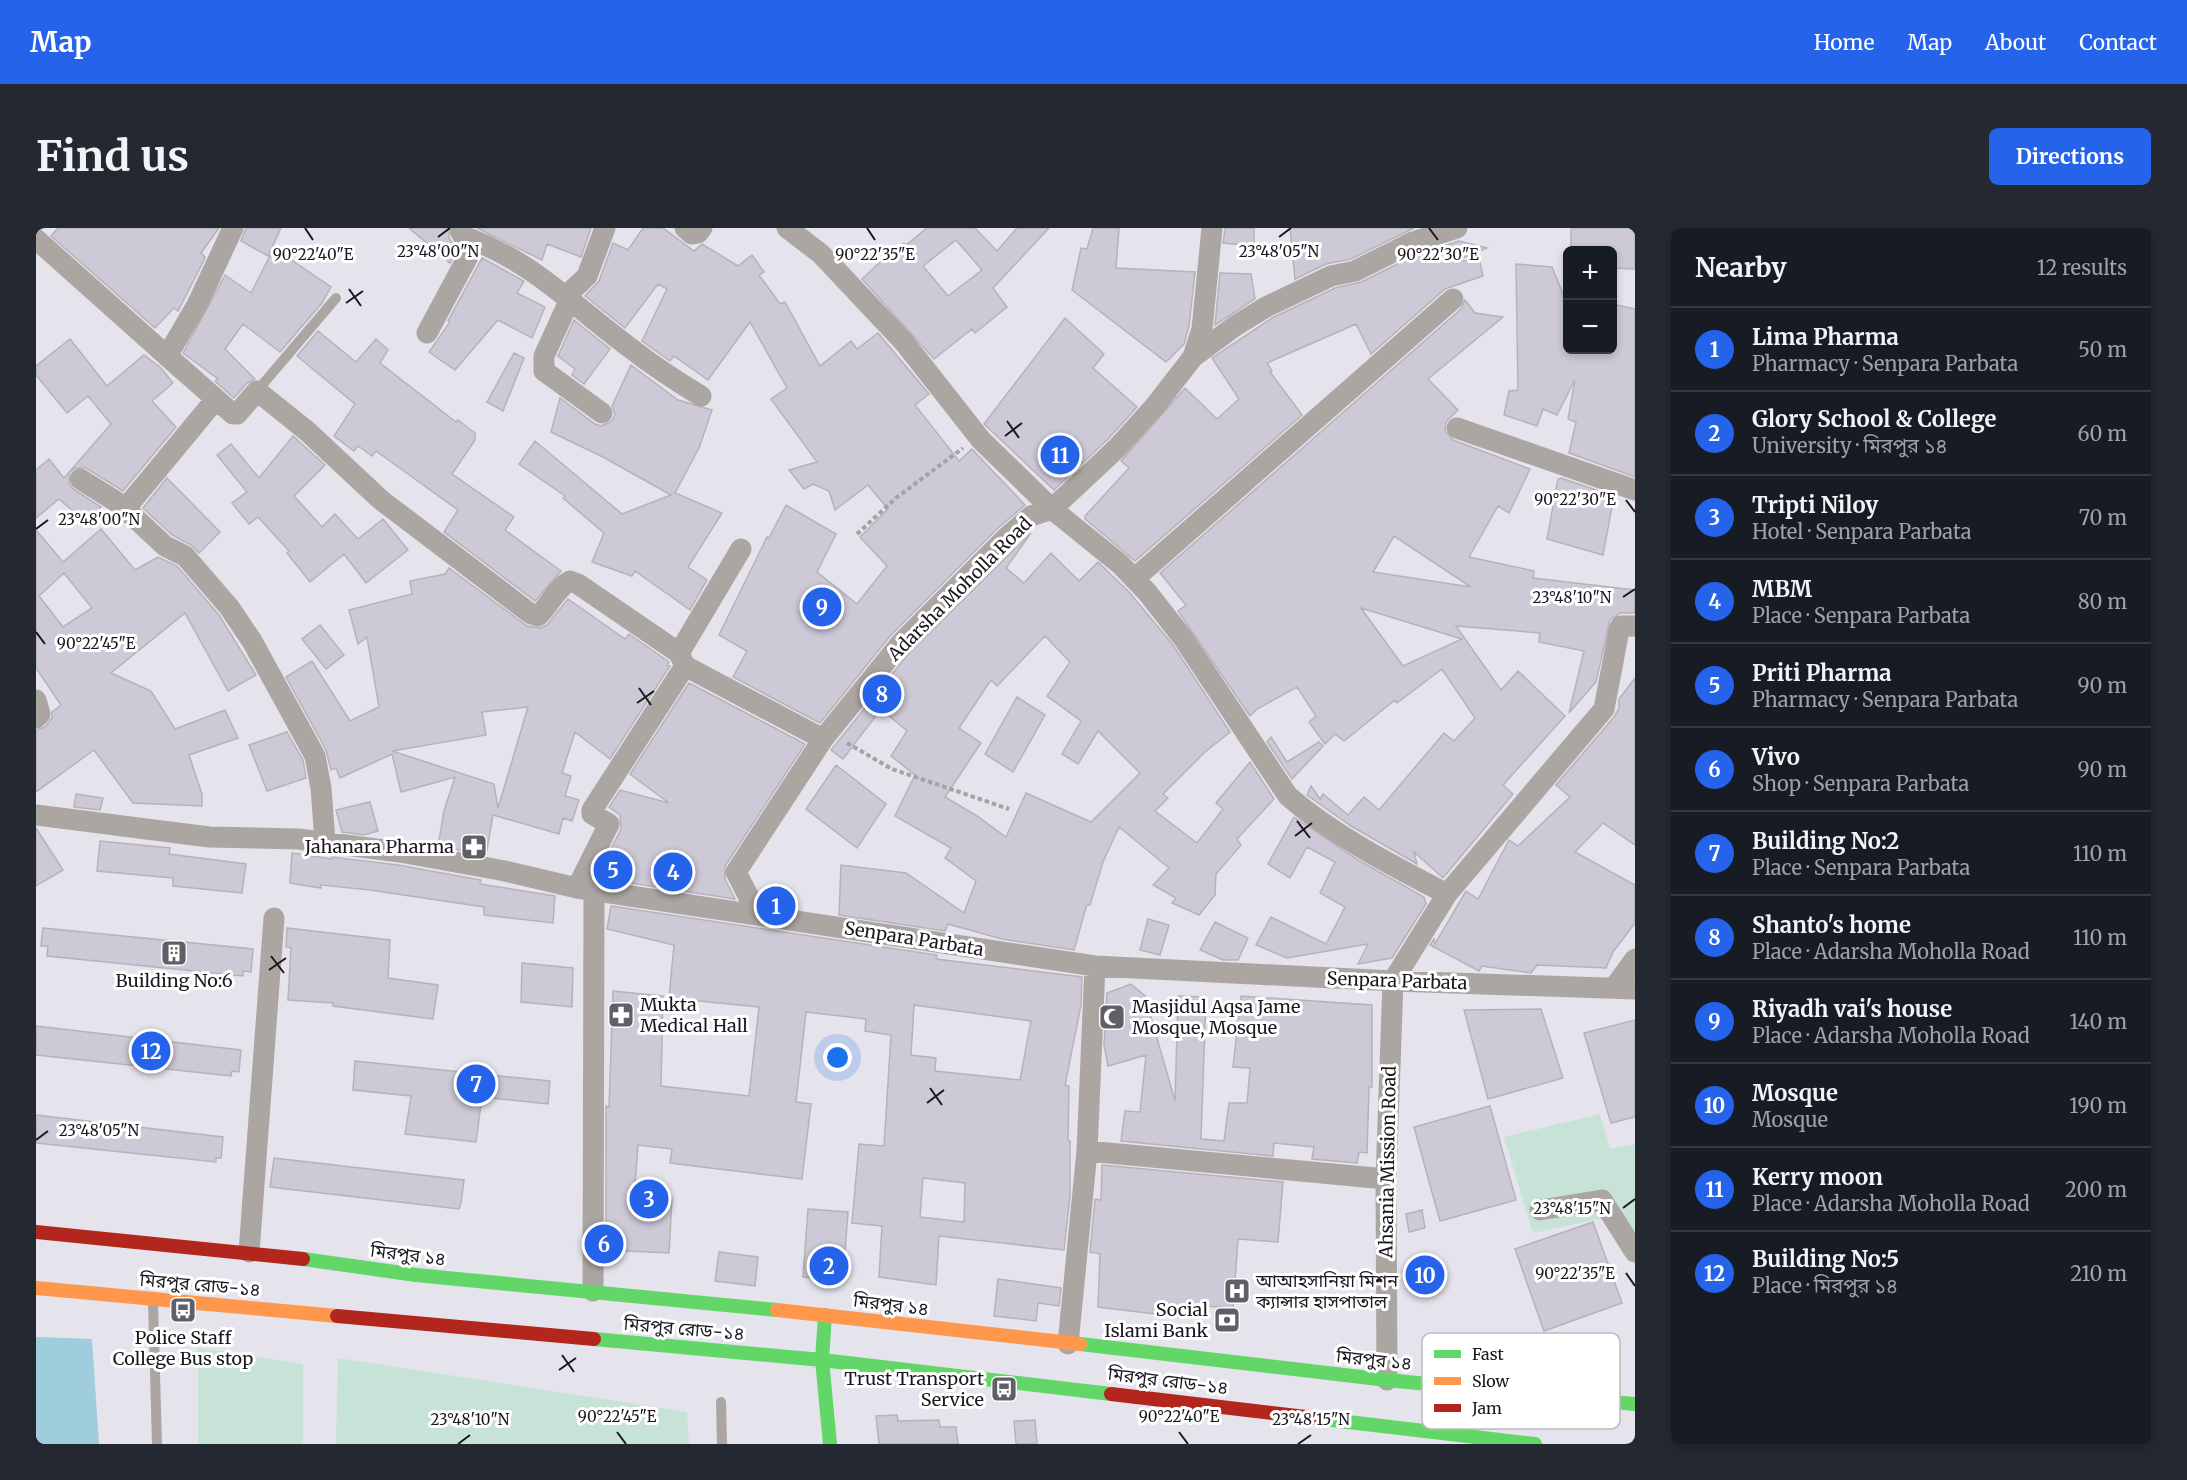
<!DOCTYPE html>
<meta charset="utf-8">
<style>
body{margin:0;font-family:Merriweather,"Noto Sans Bengali",serif;background:#242831;color:#f1f3f6}
.controls{position:absolute;right:18px;top:18px;display:grid;overflow:hidden;border-radius:9px;box-shadow:0 3px 9px #0003}
.controls button{width:54px;height:54px;display:grid;place-items:center;padding:0;border:0;border-bottom:2px solid #363941;background:#171b24;color:#f1f3f6;font:30px sans-serif}
.you{position:absolute;left:802px;top:830px;width:21px;height:21px;margin:-15px;border:4px solid #fff;border-radius:50%;background:#1a73e8;box-shadow:0 0 0 9px #1a73e833}
.badge{display:grid;place-items:center;width:39px;height:39px;border-radius:50%;background:#2563eb;color:#fff;font-size:20px;font-weight:700}
.pin{position:absolute;translate:-50% -50%;border:3px solid #fff;box-shadow:0 2px 6px #0006}
.list{margin:0;padding:0;list-style:none}
h2{display:flex;justify-content:space-between;align-items:center;height:78px;margin:0;padding:0 24px;font-size:26px}
h2 small{font-size:20px;font-weight:400;color:#9ea1a6}
.list li{display:grid;grid-template-columns:39px 1fr auto;gap:18px;align-items:center;box-sizing:border-box;height:84px;padding:0 24px;border-top:2px solid #363941}
.list b{display:block;font-size:22px;white-space:nowrap}
.list p{margin:0;font-size:20px;white-space:nowrap;color:#9ea1a6}
.list em{font-size:20px;font-style:normal;color:#9ea1a6}
.map{position:relative;flex:none;width:1599px;height:1216px;overflow:hidden;border-radius:9px}
header{display:flex;align-items:center;gap:36px;box-sizing:border-box;height:84px;padding:0 30px;background:#2563eb;color:#fff}
header strong{font-size:28px}
nav{display:flex;gap:33px;margin-inline-start:auto;font-size:21px}
.intro{display:flex;align-items:center;justify-content:space-between;box-sizing:border-box;height:144px;padding:0 36px}
h1{margin:0;font-size:42px}
.button{padding:15px 27px;border-radius:9px;background:#2563eb;color:#fff;font-size:21px;font-weight:700}
main{display:flex;gap:36px;padding:0 36px}
aside{flex:1;background:#171b24;border-radius:9px;box-shadow:0 3px 9px #0003}
.map>svg:first-child{display:block}
.green{fill:#c7e3d8}
.water{fill:#9fcdde}
.building{fill:#cdc9d7;stroke:#b5b3ba;stroke-width:1.5;fill-rule:evenodd}
.lines{fill:none;stroke-linecap:round;stroke-linejoin:round}
.path{stroke:#a6a2a1;stroke-width:4;stroke-dasharray:4.5 3;stroke-linecap:butt}
.lane{stroke:#aca6a2;stroke-width:10}
.street{stroke:#aca6a2;stroke-width:21}
.fast{stroke:#63d668;stroke-width:14}
.slow{stroke:#ff974d;stroke-width:14}
.jam{stroke:#b3261e;stroke-width:14}
.ticks{fill:none;stroke:#1a181e;stroke-width:2}
.labels{text-anchor:middle;stroke-width:6;stroke-linejoin:round;paint-order:stroke}
.street-label{font-size:18px;fill:#1a181e;stroke:#fff}
.poi-label{font-size:18px;fill:#1a181e;stroke:#fff;text-anchor:end}
.key{fill:#fff;stroke:#bababc;stroke-width:1.5}
.key-label{font-size:16px;fill:#1a181e}
.ticks-label{font-size:15px;text-anchor:middle;fill:#1a181e;stroke:#fff;stroke-width:6;stroke-linejoin:round;paint-order:stroke}
</style>
<header>
<strong>Map</strong>
<nav><a>Home</a><a>Map</a><a>About</a><a>Contact</a></nav>
</header>
<div class="intro"><h1>Find us</h1><a class="button">Directions</a></div>
<main>
<div class="map">
<svg width="1599" height="1216" viewBox="0 0 1599 1216">
<rect width="100%" height="100%" fill="#e5e3ec"/>
<path class="green" d="M1564,886L1574,921L1599,916V1032L1596,1034L1578,988L1497,1005L1468,909Z
M162,1120L267,1136V1216H162Z
M302,1130L651,1184L653,1216H300Z"/>
<path class="water" d="M0,1109L56,1111L63,1216H0Z"/>
<path class="building" d="M22,0H183L165,25L169,29L168,32L142,83L138,80L119,100L15,8Z
M210,0H245L232,28L205,13Z
M373,0H412L413,10L421,22L414,35Z
M441,0H555L545,29L511,16L506,32Z
M607,0H627L658,23L666,16L702,38L716,27L728,44L723,47L744,76L749,74L784,138L815,113L821,121L842,105L893,166L879,177L923,233L936,221L989,277L962,300L855,407L784,495L697,449L711,423L683,407L731,309L733,310L750,277L800,306L781,344L821,376L851,338L824,309L852,281L832,257L799,282L793,263L777,256L768,261L753,242L781,234L735,171L751,160L714,94L672,152L638,128L634,133L606,113L631,61L622,56L589,100L549,68L563,53L577,15L592,22Z
M891,0H939L961,23L981,0H1013L957,60L971,79L939,105L936,101L898,131L826,51L856,23L868,15L870,17ZM920,12L946,42L912,68L887,38Z
M1057,0H1083L1080,40L1159,44L1153,98L1148,116L1130,134L1036,62L1045,20L1051,21Z
M1189,0H1218V18L1187,15Z
M1254,0H1378L1315,31L1290,36L1259,51Z
M1535,0H1599V41L1576,40V22H1535Z
M1423,13L1451,20L1421,32L1444,34L1447,48L1409,61L1335,126L1320,96L1231,135L1236,143L1234,144L1266,187L1099,333L1049,291V288L1093,240L1085,233L1149,160L1181,191L1203,171L1176,130L1236,90L1299,60L1325,54L1382,26Z
M238,20L295,59L286,75L244,124L207,96L189,121L219,151L211,155L198,170L179,153L182,151L147,125L189,47L215,65Z
M446,30L488,53L481,65L509,79L496,110L462,92L419,142L393,124L414,94L412,93Z
M1480,36L1516,39L1531,76L1532,122H1576V76L1599,81V249L1533,225L1540,194L1532,191L1539,152L1521,187L1507,181L1501,198L1468,187L1473,163L1482,162Z
M1184,45L1215,46L1219,71L1179,97Z
M1429,72L1439,85L1467,89L1392,151L1422,182L1410,194L1409,203L1417,212L1494,241L1473,285L1462,278L1433,329L1498,343L1497,350L1599,362V385H1584L1574,392L1560,454L1533,485L1548,423L1503,414L1504,405L1420,398L1465,462L1482,443L1529,488L1467,557L1477,566L1407,650L1378,624L1381,636L1315,598L1271,567L1275,558L1284,571L1287,566L1312,587L1328,569L1343,582L1408,505L1418,513L1439,490L1406,441L1361,475L1359,472L1308,513L1299,506L1289,516L1273,494L1280,488L1261,459L1221,481L1214,488L1142,383L1150,377L1124,345L1425,81ZM1358,308L1435,359L1337,344ZM1325,380L1426,411L1367,438Z
M1029,90L1068,126L1057,140L1101,179L1072,211L1018,262L948,196Z
M538,92L574,121L548,156L536,147L539,141L522,128Z
M282,103L320,134L340,111L352,122L344,135L420,194L422,192L439,205V212L416,246L478,289L469,302L525,343L499,373L408,304L422,282L340,223L336,228L322,218L318,223L298,208L319,176L261,128Z
M34,111L71,158L108,127L124,139L137,155L116,173L140,199L87,263L50,240H39L33,245V256L37,261L65,279L52,296L23,271L0,290V242L13,231L28,250L75,196L52,168L31,185L0,147V138Z
M478,125L488,130L467,183L451,174Z
M595,137L642,172L676,182L663,220L639,265L686,285L652,339L671,352L654,382L599,343L596,348L556,334L568,305L527,270L529,268L483,236L499,213L586,286L635,267L567,229L515,204L524,170L559,196L565,198L576,193L579,186L576,178Z
M257,208L289,237L258,268L286,299L299,286L322,311L347,291L372,322L330,355L308,326L274,354L251,325L253,323L222,289L213,296L196,275L211,264L181,227L195,216L223,250Z
M131,250L184,304L163,325L155,317L136,307L107,280Z
M1525,250L1578,268L1567,327L1511,311L1522,251Z
M65,301L99,342L122,329L141,338L183,387L220,447L192,463L149,385L75,445L115,463L139,501L189,482L202,510L153,527L166,566V578L97,575L58,522L0,564V502L9,499L16,490V484L25,477L0,440V302L27,334ZM28,345L56,380L27,399L3,368Z
M995,305L970,340L988,355L1015,325L1043,353L1062,334L1094,365L1137,417L1194,504L1169,524L1127,566L1132,570L1119,583L1161,615L1187,581L1180,575L1214,534L1238,571L1201,611L1205,617L1180,646L1179,667L1163,687L1136,675L1140,670L1117,657L1133,640L1083,599L1067,634L1054,677L1051,676L1038,722L966,711L912,696L909,703L803,687L805,637L870,645L928,685L940,653L909,630L915,620L859,588L879,547L855,528L871,503L845,481L807,531L795,522L873,425ZM1009,408L1034,434L1011,468L1045,493L1026,526L1042,536L1062,503L1104,545L1055,594L990,565L970,609L941,588L909,569L945,515L923,500L955,452L961,458Z
M413,340L491,398L505,400L511,397L532,371L589,411L593,406L633,434L631,437L634,438L574,531L539,504L526,545L535,548L529,568L543,572L536,593L527,590L523,606L457,587L450,627L402,618L408,583L419,549L365,564L356,526L304,550L300,540L295,542L290,522L250,449L276,433L314,493L343,479L331,409L322,416L313,382L376,366L374,353L409,346ZM492,479L462,580L458,556L356,523L450,507L446,484Z
M284,397L308,427L290,441L266,411Z
M1599,450V617L1567,595L1539,624L1599,657V695L1577,724L1570,740L1501,737L1495,745L1446,738L1443,743L1394,717L1398,711L1399,716L1430,663L1442,671L1473,612L1482,618L1534,569L1520,557L1578,489L1583,480V471Z
M653,455L769,516L689,638V651L699,671L581,653L582,650L565,641L585,601L584,587L573,579L584,562L633,575L594,546Z
M981,469L1009,487L977,544L949,526Z
M251,504L267,532L270,550L231,563L213,517Z
M1235,509L1251,534L1283,514L1287,518L1256,551L1231,514Z
M800,537L850,576L821,620L770,581Z
M40,566L67,570L64,582L38,579Z
M334,574L342,603L328,607L306,604L300,582Z
M1258,589L1322,632L1388,669L1390,676L1356,730L1322,736L1332,716L1251,730L1220,717L1235,689L1290,716L1309,679L1284,665L1299,634L1271,619L1254,650L1232,636Z
M0,600L27,642L0,658Z
M64,613L134,620L133,626L210,636L206,665L137,658V650L61,643Z
M256,625L296,631V629L362,637L445,652L444,656L519,668L517,695L448,687V679L334,662L285,657V660L254,655Z
M575,678L901,727L900,731L1046,749L1045,777L1029,857L1033,858L1032,912L1034,913V968L1028,1022L903,1008L900,1057L843,1049L846,998L816,995L823,916L848,918L855,807L829,803L830,791L770,784L760,874L775,876L766,951L634,935L636,921L602,917L598,969L636,971L633,1025L570,1022V878L573,879L577,763L627,768L625,858L713,868L723,779L633,770L638,717L571,701ZM878,777L995,793L984,852L899,843L900,830L875,827ZM887,950L929,955L928,994L884,989Z
M1112,691L1133,697L1124,727L1104,722Z
M1179,694L1212,710L1202,732H1187L1164,722Z
M7,700L217,721L215,744L207,743V748L11,728L12,718H5Z
M251,700L354,712L352,750L402,757L397,791L297,778V775L252,772L255,720L250,719Z
M486,735L537,740L536,779L485,774Z
M1095,756L1109,768L1139,873L1142,768L1170,769L1165,911L1188,913L1193,875H1211L1214,840L1197,839L1205,768L1336,777V859H1333L1331,925L1323,924L1321,935L1276,931L1278,919L1238,915L1237,928L1085,913L1089,883L1104,884L1110,827L1072,838L1068,817L1071,765Z
M1505,781L1527,850L1452,871L1428,782Z
M1599,792V889L1575,895L1548,805Z
M0,798L205,822L203,844L196,843L195,848L0,827Z
M319,833L514,853L512,876L446,869L440,914L369,906L375,868L317,862Z
M1454,878L1480,972L1404,993L1378,899Z
M0,887L187,909L185,930H180V934L0,915Z
M238,930L428,952L425,975L423,981L234,959Z
M1066,937L1247,954L1242,1014L1202,1011L1197,1080L1152,1077V1090L1062,1079L1064,1026L1054,1024L1059,971L1065,972Z
M772,981L812,984L807,1052L767,1049Z
M1386,982L1389,1000L1373,1004L1370,986Z
M1557,994L1586,1075L1508,1103L1479,1021Z
M683,1024L722,1029L719,1058L679,1053Z
M962,1051L1025,1060L1023,1078L1002,1075L1000,1093L958,1088Z
M861,1187L862,1193L903,1192L904,1199H920L922,1216H843L840,1188Z
M999,1192L1001,1216H980L978,1193Z"/>
<g class="lines">
<path class="path" d="M821,306L860,270L927,220
M811,515L856,541L973,581"/>
<path class="lane" d="M221,163L300,70
M117,1074L121,1216
M685,1174L686,1216"/>
<path class="street" d="M649,0L656,6L662,5L666,0
M751,0L785,26L868,114L945,212L1016,281L1084,336L1111,364L1147,410L1252,568C1298,608 1357,638 1411,666
M427,8C497,33 535,76 593,119C616,137 640,153 665,168
M0,11L131,128L161,77L197,0
M530,68L551,48L569,0
M534,71L508,128V143L566,185
M391,105L436,21L424,3
M131,128L197,186H201L221,163L271,203L345,272L495,386L502,388C513,378 521,359 534,353L542,356L643,425L649,438L787,511
M1157,129L1166,101L1176,0
M1421,200L1599,262
M44,251L84,276L129,318L149,328L193,379L216,413L279,528L285,560L289,614
M89,281L180,171
M1098,351L1417,71
M643,425L705,321
M0,472L4,486L0,490
M0,587L173,609L262,611L364,624L469,643L541,660L1059,738L1357,753L1599,761
M541,660L573,596L556,586V582L649,438
M722,687L700,644L787,511L864,416L971,309L995,288L1016,281L1081,220L1119,178L1157,129L1199,98L1230,79L1295,48L1319,43L1377,14L1421,0
M1578,760L1599,731
M1051,923L1350,951
M1504,982L1566,972L1599,1024
M213,1024L238,690
M557,1063L558,662
M1032,1116L1051,923L1059,738
M1351,1152L1350,951L1357,753L1411,666L1568,481L1583,402L1585,398H1599"/>
<path class="fast" d="M267,1031L380,1047L741,1082
M789,1087L786,1132L794,1216
M558,1111L786,1132L1075,1166
M1044,1116L1351,1152L1599,1176
M1278,1190L1499,1216"/>
<path class="slow" d="M0,1060L301,1088
M741,1082L1044,1116"/>
<path class="jam" d="M0,1004L267,1031
M301,1088L558,1111
M1075,1166L1278,1190"/>
</g>
<path class="ticks" d="M269,0L277,12M831,0L839,12M1393,0L1402,12M402,9L414,0M1243,9L1255,0M313,61L325,78M310,75L327,63M971,193L983,210M969,208L986,195M1590,272L1599,284M0,301L12,292M1587,369L1599,361M0,404L9,416M603,460L615,477M601,475L618,463M1261,593L1274,610M1259,608L1276,595M235,728L248,745M233,742L250,730M894,860L906,877M891,875L908,862M0,912L12,903M1587,980L1599,971M1590,1045L1599,1058M526,1127L538,1144M523,1142L540,1130M581,1204L590,1216M1143,1204L1152,1216M422,1216L434,1207M1262,1216L1275,1207"/>
<defs>
<symbol id="pharmacy-square" viewBox="-11 -11 22 22"><rect x="-9" y="-9" width="18" height="18" rx="4" fill="#615f66" stroke="#fff"/><path d="M-2-6h4v4h4v4h-4v4h-4v-4h-4v-4h4Z" fill="#fff"/></symbol>
<symbol id="building-square" viewBox="-11 -11 22 22"><rect x="-9" y="-9" width="18" height="18" rx="4" fill="#615f66" stroke="#fff"/><path d="M-4-6H4V6H1V3H-1V6H-4ZM-2.5-4.3h1.7v1.8h-1.7ZM.8-4.3h1.7v1.8H.8ZM-2.5-1h1.7V.8h-1.7ZM.8-1h1.7V.8H.8Z" fill="#fff"/></symbol>
<symbol id="mosque-square" viewBox="-11 -11 22 22"><rect x="-9" y="-9" width="18" height="18" rx="4" fill="#615f66" stroke="#fff"/><path d="M3.5-4.9A6 6 0 1 0 3.5 4.9A5 5 0 1 1 3.5-4.9Z" fill="#fff"/></symbol>
<symbol id="hospital-square" viewBox="-11 -11 22 22"><rect x="-9" y="-9" width="18" height="18" rx="4" fill="#615f66" stroke="#fff"/><path d="M-5-5h3v3.5h4V-5h3V5h-3V1.5h-4V5h-3Z" fill="#fff"/></symbol>
<symbol id="bus-square" viewBox="-11 -11 22 22"><rect x="-9" y="-9" width="18" height="18" rx="4" fill="#615f66" stroke="#fff"/><path d="M-5-6H5V4H4V6H2V4H-2V6H-4V4H-5ZM-3.5-4V0h7V-4ZM-3.5 1.2v1.5H-2V1.2ZM2 1.2v1.5H3.5V1.2Z" fill="#fff"/></symbol>
<symbol id="bank-square" viewBox="-11 -11 22 22"><rect x="-9" y="-9" width="18" height="18" rx="4" fill="#615f66" stroke="#fff"/><path d="M-6-4H6V4H-6ZM0-2.3a2.3 2.3 0 1 0 0 4.6a2.3 2.3 0 1 0 0-4.6Z" fill="#fff"/></symbol>
</defs>
<g fill-rule="evenodd">
<use href="#pharmacy-square" x="423" y="604" width="30" height="30"/>
<use href="#building-square" x="123" y="710" width="30" height="30"/>
<use href="#pharmacy-square" x="570" y="772" width="30" height="30"/>
<use href="#mosque-square" x="1061" y="774" width="30" height="30"/>
<use href="#hospital-square" x="1186" y="1048" width="30" height="30"/>
<use href="#bus-square" x="132" y="1067" width="30" height="30"/>
<use href="#bank-square" x="1176" y="1077" width="30" height="30"/>
<use href="#bus-square" x="953" y="1146" width="30" height="30"/>
</g>
<g class="labels">
<g class="street-label">
<text transform="translate(924 361) rotate(-45)" y="6">Adarsha Moholla Road</text>
<text transform="translate(878 711) rotate(9)" y="6">Senpara Parbata</text>
<text transform="translate(1361 753) rotate(2)" y="6">Senpara Parbata</text>
<text transform="translate(1352 934) rotate(-89)" y="6">Ahsania Mission Road</text>
<text transform="translate(372 1027) rotate(7)" y="6">মিরপুর ১৪</text>
<text transform="translate(164 1057) rotate(5)" y="6">মিরপুর রোড-১৪</text>
<text transform="translate(855 1077) rotate(7)" y="6">মিরপুর ১৪</text>
<text transform="translate(648 1101) rotate(5)" y="6">মিরপুর রোড-১৪</text>
<text transform="translate(1338 1132) rotate(6)" y="6">মিরপুর ১৪</text>
<text transform="translate(1132 1153) rotate(7)" y="6">মিরপুর রোড-১৪</text>
</g>
<g class="poi-label">
<text x="418" y="625">Jahanara Pharma</text>
<text x="138" y="759" text-anchor="middle">Building No:6</text>
<text x="604" y="783" text-anchor="start">Mukta<tspan x="604" dy="21">Medical Hall</tspan></text>
<text x="1096" y="785" text-anchor="start">Masjidul Aqsa Jame<tspan x="1096" dy="21">Mosque, Mosque</tspan></text>
<text x="1220" y="1059" text-anchor="start">আআহসানিয়া মিশন<tspan x="1220" dy="21">ক্যান্সার হাসপাতাল</tspan></text>
<text x="1172" y="1088">Social<tspan x="1172" dy="21">Islami Bank</tspan></text>
<text x="147" y="1116" text-anchor="middle">Police Staff<tspan x="147" dy="21">College Bus stop</tspan></text>
<text x="948" y="1157">Trust Transport<tspan x="948" dy="21">Service</tspan></text>
</g>
</g>
<rect x="1386" y="1105" width="198" height="96" rx="9" class="key"/>
<rect x="1398" y="1122" width="27" height="8" fill="#63d668"/>
<rect x="1398" y="1149" width="27" height="8" fill="#ff974d"/>
<rect x="1398" y="1176" width="27" height="8" fill="#b3261e"/>
<g class="key-label">
<text x="1436" y="1132">Fast</text>
<text x="1436" y="1159">Slow</text>
<text x="1436" y="1186">Jam</text>
</g>
<g class="ticks-label">
<text x="402" y="29">23°48'00"N</text>
<text x="1243" y="29">23°48'05"N</text>
<text x="277" y="32">90°22'40"E</text>
<text x="839" y="32">90°22'35"E</text>
<text x="1402" y="32">90°22'30"E</text>
<text x="1539" y="277">90°22'30"E</text>
<text x="63" y="297">23°48'00"N</text>
<text x="1536" y="375">23°48'10"N</text>
<text x="60" y="421">90°22'45"E</text>
<text x="63" y="908">23°48'05"N</text>
<text x="1536" y="986">23°48'15"N</text>
<text x="1539" y="1051">90°22'35"E</text>
<text x="581" y="1194">90°22'45"E</text>
<text x="1143" y="1194">90°22'40"E</text>
<text x="434" y="1197">23°48'10"N</text>
<text x="1275" y="1197">23°48'15"N</text>
</g>
</svg>
<div class="controls">
<button>+</button>
<button>−</button>
</div>
<div class="you"></div>
<div class="pin badge" style="left:740px;top:678px">1</div>
<div class="pin badge" style="left:793px;top:1038px">2</div>
<div class="pin badge" style="left:613px;top:971px">3</div>
<div class="pin badge" style="left:637px;top:644px">4</div>
<div class="pin badge" style="left:577px;top:642px">5</div>
<div class="pin badge" style="left:568px;top:1016px">6</div>
<div class="pin badge" style="left:440px;top:856px">7</div>
<div class="pin badge" style="left:846px;top:466px">8</div>
<div class="pin badge" style="left:786px;top:379px">9</div>
<div class="pin badge" style="left:1389px;top:1047px">10</div>
<div class="pin badge" style="left:1024px;top:227px">11</div>
<div class="pin badge" style="left:115px;top:823px">12</div>
</div>
<aside>
<h2>Nearby<small>12 results</small></h2>
<ul class="list">
<li><span class="badge">1</span><div><b>Lima Pharma</b><p>Pharmacy · Senpara Parbata</p></div><em>50 m</em></li>
<li><span class="badge">2</span><div><b>Glory School &amp; College</b><p>University · মিরপুর ১৪</p></div><em>60 m</em></li>
<li><span class="badge">3</span><div><b>Tripti Niloy</b><p>Hotel · Senpara Parbata</p></div><em>70 m</em></li>
<li><span class="badge">4</span><div><b>MBM</b><p>Place · Senpara Parbata</p></div><em>80 m</em></li>
<li><span class="badge">5</span><div><b>Priti Pharma</b><p>Pharmacy · Senpara Parbata</p></div><em>90 m</em></li>
<li><span class="badge">6</span><div><b>Vivo</b><p>Shop · Senpara Parbata</p></div><em>90 m</em></li>
<li><span class="badge">7</span><div><b>Building No:2</b><p>Place · Senpara Parbata</p></div><em>110 m</em></li>
<li><span class="badge">8</span><div><b>Shanto's home</b><p>Place · Adarsha Moholla Road</p></div><em>110 m</em></li>
<li><span class="badge">9</span><div><b>Riyadh vai's house</b><p>Place · Adarsha Moholla Road</p></div><em>140 m</em></li>
<li><span class="badge">10</span><div><b>Mosque</b><p>Mosque</p></div><em>190 m</em></li>
<li><span class="badge">11</span><div><b>Kerry moon</b><p>Place · Adarsha Moholla Road</p></div><em>200 m</em></li>
<li><span class="badge">12</span><div><b>Building No:5</b><p>Place · মিরপুর ১৪</p></div><em>210 m</em></li>
</ul>
</aside>
</main>
